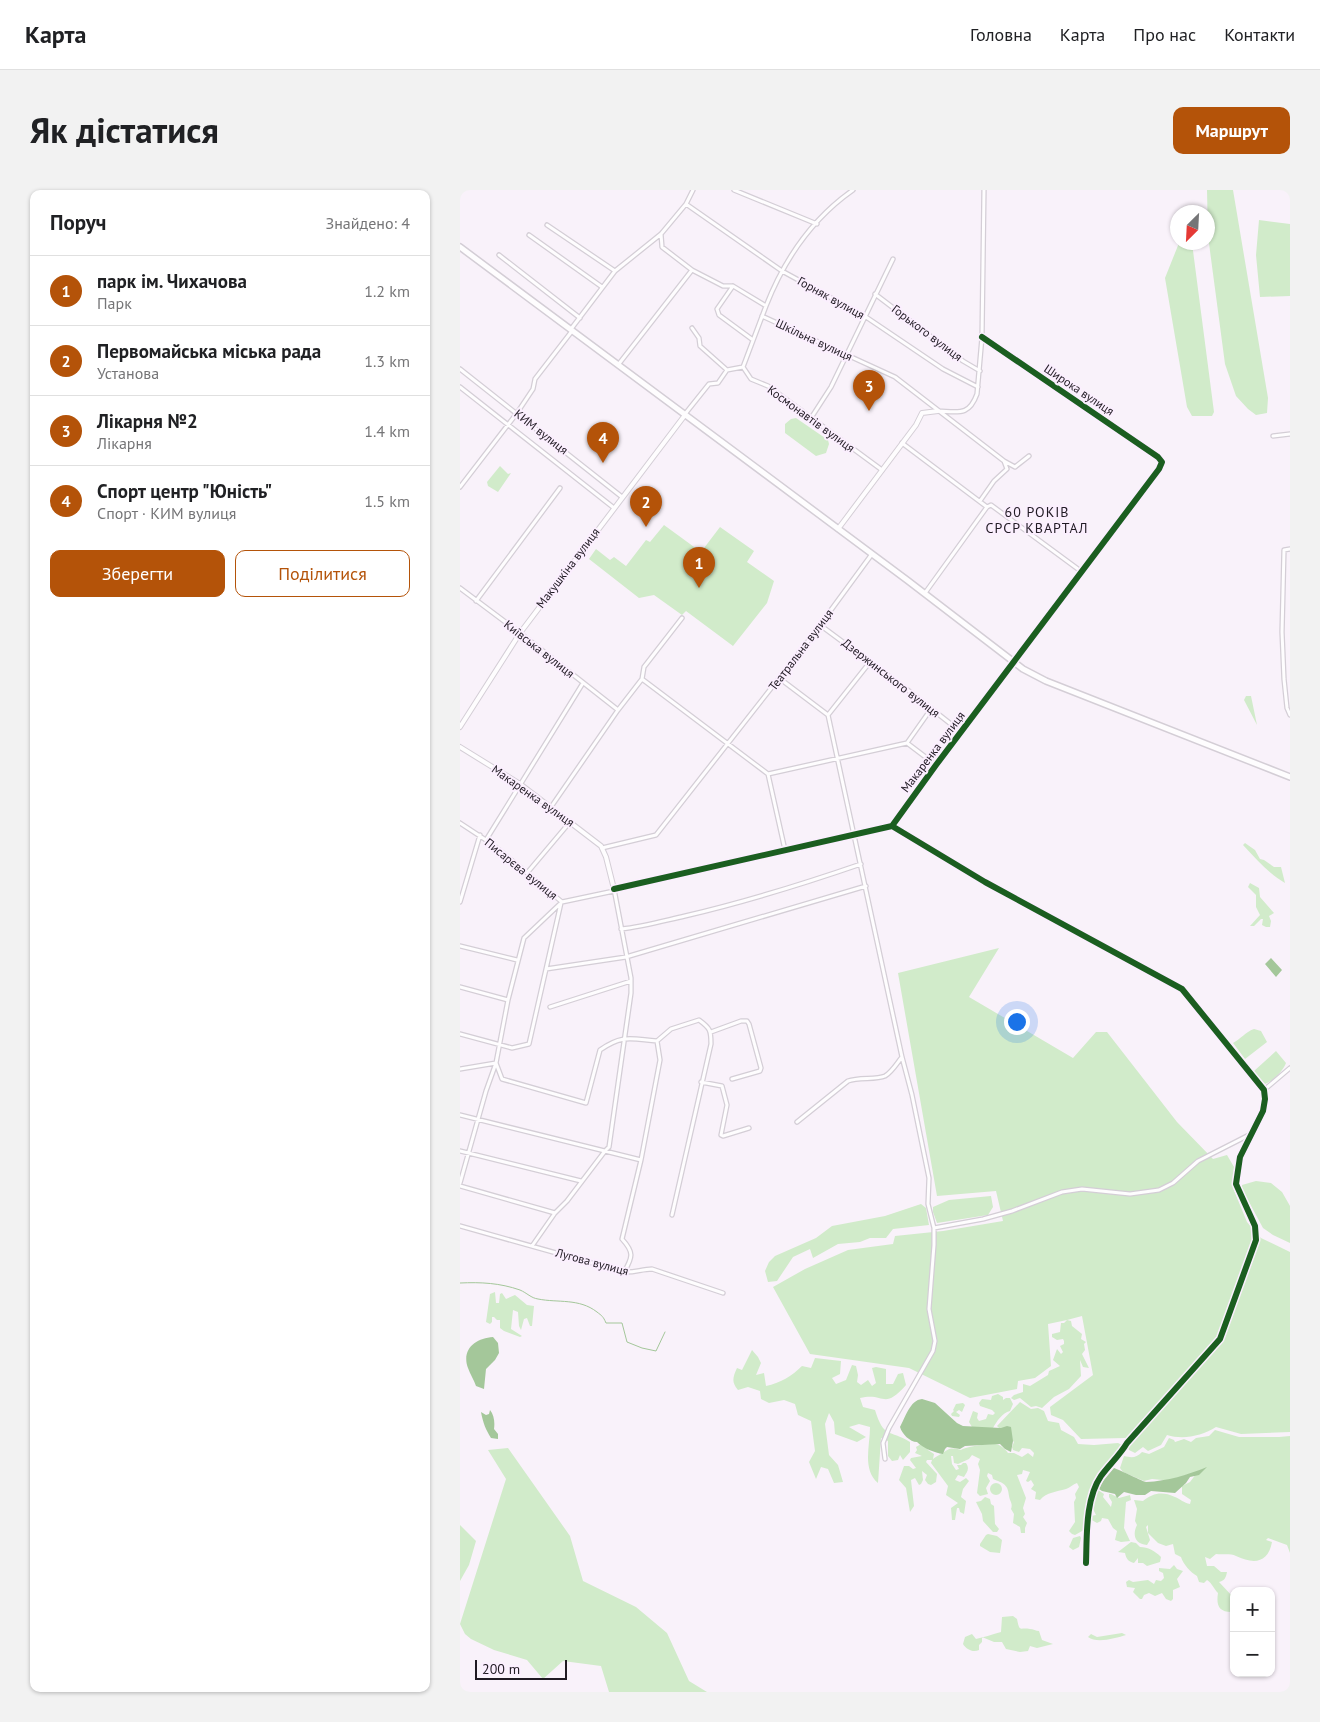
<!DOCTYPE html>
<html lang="uk">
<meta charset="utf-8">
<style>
body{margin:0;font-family:"PT Sans",sans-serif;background:#f2f2f2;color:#202124}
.controls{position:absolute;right:15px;bottom:15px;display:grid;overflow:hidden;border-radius:10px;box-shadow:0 1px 4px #0004}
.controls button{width:45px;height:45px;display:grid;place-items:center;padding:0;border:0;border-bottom:1px solid #e0e0e0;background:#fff;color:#202124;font:25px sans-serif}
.compass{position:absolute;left:710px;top:15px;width:45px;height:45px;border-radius:50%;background:#fff;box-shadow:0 1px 4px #0004;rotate:204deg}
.scale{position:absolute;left:15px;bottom:12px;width:92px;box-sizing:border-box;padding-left:5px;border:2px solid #201a23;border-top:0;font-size:14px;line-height:18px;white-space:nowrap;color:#201a23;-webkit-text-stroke:4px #fbeffe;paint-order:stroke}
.you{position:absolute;left:556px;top:831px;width:18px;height:18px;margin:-12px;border:4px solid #fff;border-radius:50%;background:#1a73e8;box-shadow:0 0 0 8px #1a73e833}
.badge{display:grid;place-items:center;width:32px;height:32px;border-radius:50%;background:#b45309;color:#fff;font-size:16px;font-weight:700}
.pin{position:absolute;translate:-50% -41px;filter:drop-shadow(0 1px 2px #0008)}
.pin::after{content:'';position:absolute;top:26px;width:18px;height:15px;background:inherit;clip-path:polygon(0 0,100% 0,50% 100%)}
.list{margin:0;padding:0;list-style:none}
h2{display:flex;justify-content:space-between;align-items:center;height:65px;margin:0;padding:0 20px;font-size:21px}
h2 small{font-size:16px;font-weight:400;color:#757577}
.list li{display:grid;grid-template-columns:32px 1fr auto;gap:15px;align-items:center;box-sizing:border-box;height:70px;padding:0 20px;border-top:1px solid #e0e0e0}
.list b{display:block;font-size:19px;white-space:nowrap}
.list p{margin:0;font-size:16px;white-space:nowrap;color:#757577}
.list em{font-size:16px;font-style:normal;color:#757577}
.actions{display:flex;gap:10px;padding:15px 20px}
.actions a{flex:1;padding:11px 0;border:1px solid #b45309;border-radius:10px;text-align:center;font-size:18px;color:#b45309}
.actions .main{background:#b45309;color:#fff}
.map{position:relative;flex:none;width:830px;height:1502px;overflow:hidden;border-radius:10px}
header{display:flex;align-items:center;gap:30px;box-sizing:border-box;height:70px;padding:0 25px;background:#fff;border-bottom:1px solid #e0e0e0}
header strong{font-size:24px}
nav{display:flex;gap:28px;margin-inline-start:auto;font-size:18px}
.intro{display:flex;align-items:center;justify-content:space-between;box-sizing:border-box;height:120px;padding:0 30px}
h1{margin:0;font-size:35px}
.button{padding:12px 22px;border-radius:10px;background:#b45309;color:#fff;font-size:18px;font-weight:700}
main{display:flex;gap:30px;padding:0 30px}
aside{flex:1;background:#fff;border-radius:10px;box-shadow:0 1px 4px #0004}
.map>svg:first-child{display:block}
.green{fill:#d1ebca}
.water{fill:#a4c79a}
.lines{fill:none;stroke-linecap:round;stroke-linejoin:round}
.stream{stroke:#a4c79a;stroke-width:1}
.minor-casing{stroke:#d4ced6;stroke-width:5.5}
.tertiary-casing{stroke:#d4ced6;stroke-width:6}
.primary-casing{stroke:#d4ced6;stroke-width:8}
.minor{stroke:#fefdfe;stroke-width:3}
.tertiary{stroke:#fefdfe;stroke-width:4}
.primary{stroke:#fefdfe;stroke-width:5}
.cycleway-casing{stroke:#fbeffe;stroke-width:9}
.cycleway{stroke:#1b5e20;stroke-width:6}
.labels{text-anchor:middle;stroke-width:4;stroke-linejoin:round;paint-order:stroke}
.street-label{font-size:12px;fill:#201a23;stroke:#fbeffe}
.neighbourhood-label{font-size:14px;letter-spacing:1px;fill:#201a23;stroke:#fbeffe}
</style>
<header>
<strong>Карта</strong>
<nav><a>Головна</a><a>Карта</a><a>Про нас</a><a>Контакти</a></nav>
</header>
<div class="intro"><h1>Як дістатися</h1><a class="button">Маршрут</a></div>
<main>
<aside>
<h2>Поруч<small>Знайдено: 4</small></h2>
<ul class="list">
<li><span class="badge">1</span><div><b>парк ім. Чихачова</b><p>Парк</p></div><em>1.2 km</em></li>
<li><span class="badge">2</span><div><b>Первомайська міська рада</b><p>Установа</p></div><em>1.3 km</em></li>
<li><span class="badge">3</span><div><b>Лікарня №2</b><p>Лікарня</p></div><em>1.4 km</em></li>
<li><span class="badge">4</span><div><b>Спорт центр &quot;Юність&quot;</b><p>Спорт · КИМ вулиця</p></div><em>1.5 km</em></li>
</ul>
<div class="actions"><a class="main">Зберегти</a><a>Поділитися</a></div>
</aside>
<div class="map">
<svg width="830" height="1502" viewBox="0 0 830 1502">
<rect width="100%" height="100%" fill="#f9f2fa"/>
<path class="green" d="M747,0H773L808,208L807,223L796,225L788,219L776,206L765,174L748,46Z
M799,30L830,34V106L800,107L796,65Z
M719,53H732L754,222L752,226H732L727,217L705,88Z
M336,228L368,250L369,254L366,263L356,266L325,243V234L331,229Z
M40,276L48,284L51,283L38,302L28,296L27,292Z
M204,335L241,362L260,337L294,361L287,372L314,391L307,413L273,456L226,421L222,425L194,405L179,408L129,369L136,359L150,370L154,367L166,376L186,350L190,352Z
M786,506H791L797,535L784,510Z
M785,653L795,660L800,669L804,670L814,677H821L825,693C809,684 796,669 783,655Z
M790,693L799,698L800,707L814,723L809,726L811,731L810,737H806L802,735L803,729H801L794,736H790L800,725L796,717V705L788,697Z
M539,758L509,807L613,868L636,842H647L717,932L753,969L767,965L774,977L773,998L787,1032L801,1048L830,1062V1242L781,1244L756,1237C742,1246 723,1250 707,1245L701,1255L688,1261L683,1257L675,1263L669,1260L665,1248L621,1249L603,1230L591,1225L590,1217L633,1185L622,1126L607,1130L611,1131L612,1136L622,1144L621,1149L626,1152L624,1154L625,1160L622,1164L629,1178L623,1177L620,1170L621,1186L609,1199L594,1207L582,1218L576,1216L571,1217L560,1208L554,1210L551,1208L554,1205L563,1202V1194L570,1196L588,1185L589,1181L600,1176L593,1170L597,1159L601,1164L603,1162L600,1156L604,1154V1151L603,1149L597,1150L592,1147V1144L600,1142L601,1133H604L607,1130L588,1134L591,1176L575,1188L558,1191L557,1199L510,1208L449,1178L350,1164L313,1097L345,1079L388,1060L433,1054L435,1046L483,1041L543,1031L536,1001L477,1006L438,783Z
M794,839L801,841L807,852L785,869L773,853C781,849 785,842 794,839Z
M816,861L826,873C823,881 813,891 805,894L794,881Z
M796,991L811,993L822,1002L830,1016V1053L813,1045L803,1038L782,999V995Z
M531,1006L533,1017L528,1025L477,1033L473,1022V1017L489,1010Z
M461,1014L466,1018L469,1035L433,1039L426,1048H410L400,1052L378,1054L353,1068L350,1059L333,1067L317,1091L308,1092L305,1081L309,1072L315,1066L356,1048L372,1036L425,1026Z
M35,1102L36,1113H39L40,1104L42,1103L46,1109L55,1105L67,1115L74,1116L72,1136H70L67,1128L64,1129L61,1140L59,1136L58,1122L53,1120L51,1139L62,1146L60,1147L44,1141L40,1138V1130H37L34,1127H32V1132L30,1134L26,1132L30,1104Z
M292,1160L298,1167L301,1173L296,1185L304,1183L306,1196C320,1193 332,1186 342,1176L351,1178L355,1168L381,1171L380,1184L372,1188L376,1194L386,1190L392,1175L396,1176L398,1185L397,1192L401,1195L408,1190L412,1196L416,1193L412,1178L416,1177L426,1179V1194H433L438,1184L443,1183L446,1195C423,1221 425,1202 400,1208L403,1217L415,1220C424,1249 429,1239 450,1252V1262L443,1270L440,1265L438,1270L432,1271L428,1266V1251L421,1248L418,1293C402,1279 410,1256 410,1237L399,1234L389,1237L406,1247L397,1252L375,1244L374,1232L369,1223L365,1234L369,1265L378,1275L383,1292L374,1293L368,1279L361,1277L356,1289L349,1272L355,1261L351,1231L338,1225L335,1214L324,1210L309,1213L301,1209L300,1201L288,1197L278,1200C271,1192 273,1187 277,1178L282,1180Z
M538,1204L543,1207V1210L546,1208H550L553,1214L550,1221C542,1223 537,1231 533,1238L518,1239L512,1237L509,1232L513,1221L518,1223L517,1228L519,1231L526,1229L528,1224L533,1225L535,1223L532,1220L520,1216L519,1213L522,1209L531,1210L532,1206Z
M560,1212L571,1219L578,1218L584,1221L588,1231L599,1233L601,1240L614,1247L618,1254L634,1255L658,1253L664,1256L662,1262L654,1265V1272L638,1291L634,1303L638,1300L644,1304L643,1307L651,1317L652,1312L649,1307V1304H651L659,1308L670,1305L671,1310L666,1312L664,1338L670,1351L661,1352L655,1350L657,1341L653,1338L648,1329L642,1328L641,1331L637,1333L630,1329L631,1326L636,1325L631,1315L635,1304C627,1313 630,1325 631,1336L615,1345L612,1344L609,1341L615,1332L614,1312L616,1308L615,1304L619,1297L617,1293C613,1294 610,1298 606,1299C596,1302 587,1302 580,1310L575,1309L576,1302L571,1299L574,1295L571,1290L568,1292L566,1291L570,1282L563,1280L562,1284L557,1285L566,1308L563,1318L565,1324L563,1327L567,1333L565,1338V1343H561L560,1337L553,1333L554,1324L551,1319C553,1313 550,1312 549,1306C548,1294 543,1293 533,1289L532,1285L528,1283L527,1286L530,1291L526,1298L528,1304L520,1306L517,1303L520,1280L518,1274L520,1269L512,1265L509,1269L498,1274L494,1273L493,1266H491L492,1274L496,1280L499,1279L497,1275H501L503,1273H506C510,1279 507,1282 504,1287L498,1285L495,1290L500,1292L506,1288L509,1291L503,1299L501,1307L506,1311L504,1324L500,1322L499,1318H497L495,1330H492L491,1318L498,1313L486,1305L488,1296L471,1273L472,1270H467L466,1272L477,1284L476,1292L471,1295L468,1294L465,1290L467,1285L462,1281L463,1290L461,1294L459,1295L455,1288L451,1290L454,1316L450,1322L446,1298L439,1290L444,1276H449L453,1279L456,1278L450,1270L451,1268L462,1266L455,1263L457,1260L456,1257L461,1254L467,1257L468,1260L474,1264L473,1269C475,1267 478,1266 481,1264C489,1259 490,1257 501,1260C505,1257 535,1252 539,1255C543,1257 546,1260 548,1263H554L562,1267L568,1263L573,1267L574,1263L570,1259L562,1258L559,1262L553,1260L552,1257L554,1252L537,1236Z
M503,1213L505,1215L502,1222L499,1220L496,1222L500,1225L499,1227L492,1226L491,1224L494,1221L493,1220L496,1214Z
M755,1240L779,1247H819L830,1246V1363L827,1355L808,1348L806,1350L812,1352C808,1374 793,1374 776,1366C770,1363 763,1365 756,1364L750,1369L745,1367L747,1376H754L761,1382H767C766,1388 764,1391 759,1392L774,1408V1422C759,1423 756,1416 758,1403C754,1399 752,1393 747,1390L744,1393L739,1392L737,1386C731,1383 723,1374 721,1367L715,1364L713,1354L706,1356L698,1353L688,1343V1335L686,1337L690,1350L687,1355C675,1354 672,1345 677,1335L675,1331L677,1319L674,1310L683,1311C693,1303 702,1301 715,1307C720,1309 724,1313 730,1314L731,1310L722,1304V1296L730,1292L736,1284L725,1285L713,1291L692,1289L684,1291L663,1282L660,1278L664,1266C672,1268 676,1268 682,1262L689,1264L704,1257L709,1248L714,1250L715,1252L724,1249L731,1252L736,1248L749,1246Z
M48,1258L110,1346L123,1391L176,1417L207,1443L229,1491L247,1502H149L141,1476L103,1471L83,1489L67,1470L34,1460L11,1449L5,1444L0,1434L46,1289L28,1260Z
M530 1299a6 6 0 1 1 12 0a6 6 0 1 1-12 0Z
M525,1307L530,1309L531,1314L534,1316L535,1334L539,1339L537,1342H533L523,1331L522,1324L516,1312L521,1311Z
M0,1335L16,1351L9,1375L0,1391Z
M528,1344L537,1346L542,1350L540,1363L530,1362L520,1356V1354L526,1345Z
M620,1346L621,1348L619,1357L613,1360L609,1357L613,1348Z
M671,1352L676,1353L680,1357C688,1357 695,1361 701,1367L700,1372L687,1376L683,1373H678V1368L674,1373C669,1372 666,1369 665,1363L658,1362Z
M714,1375L717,1379L723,1381L717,1389L720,1397L713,1400V1409L711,1411L706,1409L702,1403L695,1406L689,1403L684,1405L682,1409H680L673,1402L675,1398L667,1397L666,1392L669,1390L673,1392L688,1390L694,1394L696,1390L701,1391L704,1388L703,1383L699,1381V1378L710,1379Z
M553,1426L557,1429C560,1443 559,1437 570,1439C573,1439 576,1441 579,1441L582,1450L593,1454L577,1458L570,1456L568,1461L560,1462L546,1459L542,1452H534L522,1447V1452L519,1455V1460C513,1463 506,1459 503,1454L505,1447L512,1444L516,1449C524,1447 531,1445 541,1442L542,1427Z
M662,1443L666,1445C656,1448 637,1454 628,1447L631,1444L637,1447Z"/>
<path class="water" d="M811,768L822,780L816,787L805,774Z
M33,1147L38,1153L39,1163L35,1170L26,1179L24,1199L16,1196C14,1190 10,1184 8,1178C1,1159 16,1148 33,1147Z
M462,1209L475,1213L497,1233L503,1236L541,1238L547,1236L551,1237L553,1251L551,1262L545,1259L540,1254L505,1256L500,1259L487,1257L485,1259L483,1264C475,1263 463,1258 457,1252C450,1252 442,1244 440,1237C445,1228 450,1210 462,1209Z
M30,1220C34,1225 35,1232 34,1239L38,1244V1249L31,1248C26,1240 23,1233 21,1222L26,1225L29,1224Z
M747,1277L739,1285L730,1287L726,1293L715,1303L691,1301L685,1305H676L664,1302L657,1308L655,1304L642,1301L639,1299L643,1291L654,1278C660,1280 684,1292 686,1292C708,1291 727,1285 747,1277Z"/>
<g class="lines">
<path class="stream" d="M0,1093C21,1092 40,1093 60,1100C67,1103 71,1108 78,1109C98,1113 119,1108 137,1122C142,1126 143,1126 146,1133H162L167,1152L182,1158L196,1161L205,1142"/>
<defs>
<path id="minor" d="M274,0L357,34
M226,14L322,81L406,127L483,179L518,197
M87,35L155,81
M201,44L202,57L232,80L263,96H273L306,116L283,177L267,180L258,193L249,194L225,224
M69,45L142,97
M39,65L120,128
M273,96L257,119L259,125L293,150
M415,104L503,171L520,181
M306,116C324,70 353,28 393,0
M302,126L435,187L544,271L555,277L569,266
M232,138L239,148L240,156L267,180
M111,139L155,81L201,44L226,14L233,0
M522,147L698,267L702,272L699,279L554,472
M158,175L232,80
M283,177L291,189L308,196L422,280
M0,179L162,307
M0,197L154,318
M479,221C499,222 509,226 517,204L522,147L524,0
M351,228L371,197L433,69
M813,246L830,244
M442,253L527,317
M0,297L57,223L73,199L75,189L112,141
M520,311L534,291L547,279L544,271
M830,359L824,360L822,442L824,489L827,518L830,525
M0,398L60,443L158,520
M465,403L527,317L531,315L622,382
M16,411L100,298
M360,435L449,501L501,542
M410,472L368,525L442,867L452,905L469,988L468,1014L474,1038V1055L469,1119L475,1151L473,1161L429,1238L423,1253L425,1269
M319,488L368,525
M182,489L308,584L325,660
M447,553L476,575
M308,584L447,553L471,519
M91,617L158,520L182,489L184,477L222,428
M0,633L32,654L102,712L154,701
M432,636L525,692L722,799L804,900L805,909L803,921L780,967L776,994L795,1036L796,1050L760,1149L667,1253C660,1265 649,1275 641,1286C625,1309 627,1347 626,1373
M26,650L123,493
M142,658L196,645L349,450L412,364
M67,683L110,632
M0,712L20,645
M161,739C182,737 203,731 225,726C285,712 343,694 401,674
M0,756L57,770
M86,779L166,767L406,696
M0,797L48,810
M90,817L171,791
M251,842L281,831H287L289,834L301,878L300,881L272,889
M0,844L52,858L69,854L101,713
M0,879L36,873L42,889L126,913L140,860C163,844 171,849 197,851L211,839L239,830C250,838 251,840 251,854L212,1025
M241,892L262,896L267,915L261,945L263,946L289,938
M804,900L830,878
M0,925L181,970
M337,932L388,891C399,887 416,890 425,886C432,882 437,873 442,867
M0,961L121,991
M0,993L26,901L36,873L48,810L64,748L102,712
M0,996L95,1023
M0,1036L164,1082C174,1083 182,1079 192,1079L263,1103
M474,1038L523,1029L552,1021L602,1002L622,999L670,1004L699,1000L713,993L738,971L791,944
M72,1056L95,1023L107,1011L145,961L149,957L171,803V788L154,699
M164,1082C173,1067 174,1062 162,1049L181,970L200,870L197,851"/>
<path id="tertiary" d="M378,339L456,235L462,223L478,221
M0,537L60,443L225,225
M0,557L60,594L141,656L146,667L154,699L432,636L554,472"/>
<path id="primary" d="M0,57L447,390L563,479L586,491L830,587"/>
</defs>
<use href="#minor" class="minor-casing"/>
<use href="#tertiary" class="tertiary-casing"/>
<use href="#primary" class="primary-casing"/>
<use href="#minor" class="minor"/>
<use href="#tertiary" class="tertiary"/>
<use href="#primary" class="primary"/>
<defs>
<path id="cycleway" d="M432,636L525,692L722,799L804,900L805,909L803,921L780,967L776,994L795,1036L796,1050L760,1149L667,1253C660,1265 649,1275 641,1286C625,1309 627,1347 626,1373
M154,699L432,636L476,575L699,279L702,272L698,267L522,147"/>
</defs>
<use href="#cycleway" class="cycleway-casing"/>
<use href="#cycleway" class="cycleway"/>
</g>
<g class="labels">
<g class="street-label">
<text transform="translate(371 108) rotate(29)" y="4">Горняк вулиця</text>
<text transform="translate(467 143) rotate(37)" y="4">Горького вулиця</text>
<text transform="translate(354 150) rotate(25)" y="4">Шкільна вулиця</text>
<text transform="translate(619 200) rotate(34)" y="4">Широка вулиця</text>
<text transform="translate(351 229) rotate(36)" y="4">Космонавтів вулиця</text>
<text transform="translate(81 242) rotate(38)" y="4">КИМ вулиця</text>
<text transform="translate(108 378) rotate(-53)" y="4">Макушкіна вулиця</text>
<text transform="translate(79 459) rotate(38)" y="4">Київська вулиця</text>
<text transform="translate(341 460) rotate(-53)" y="4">Театральна вулиця</text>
<text transform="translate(431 488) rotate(38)" y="4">Дзержинського вулиця</text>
<text transform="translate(473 562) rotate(-53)" y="4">Макаренка вулиця</text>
<text transform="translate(73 606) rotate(35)" y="4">Макаренка вулиця</text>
<text transform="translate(61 679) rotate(39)" y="4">Писарєва вулиця</text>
<text transform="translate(132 1072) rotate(15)" y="4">Лугова вулиця</text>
</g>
<g class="neighbourhood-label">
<text x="577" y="327">60 РОКІВ<tspan x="577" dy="16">СРСР КВАРТАЛ</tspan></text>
</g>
</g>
</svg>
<div class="controls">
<button>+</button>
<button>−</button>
</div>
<svg class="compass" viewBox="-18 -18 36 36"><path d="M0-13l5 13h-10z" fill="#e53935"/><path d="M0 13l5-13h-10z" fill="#757577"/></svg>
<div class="scale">200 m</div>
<div class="you"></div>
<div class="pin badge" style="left:239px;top:398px">1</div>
<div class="pin badge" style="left:186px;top:337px">2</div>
<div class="pin badge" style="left:409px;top:221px">3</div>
<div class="pin badge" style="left:143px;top:273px">4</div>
</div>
</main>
